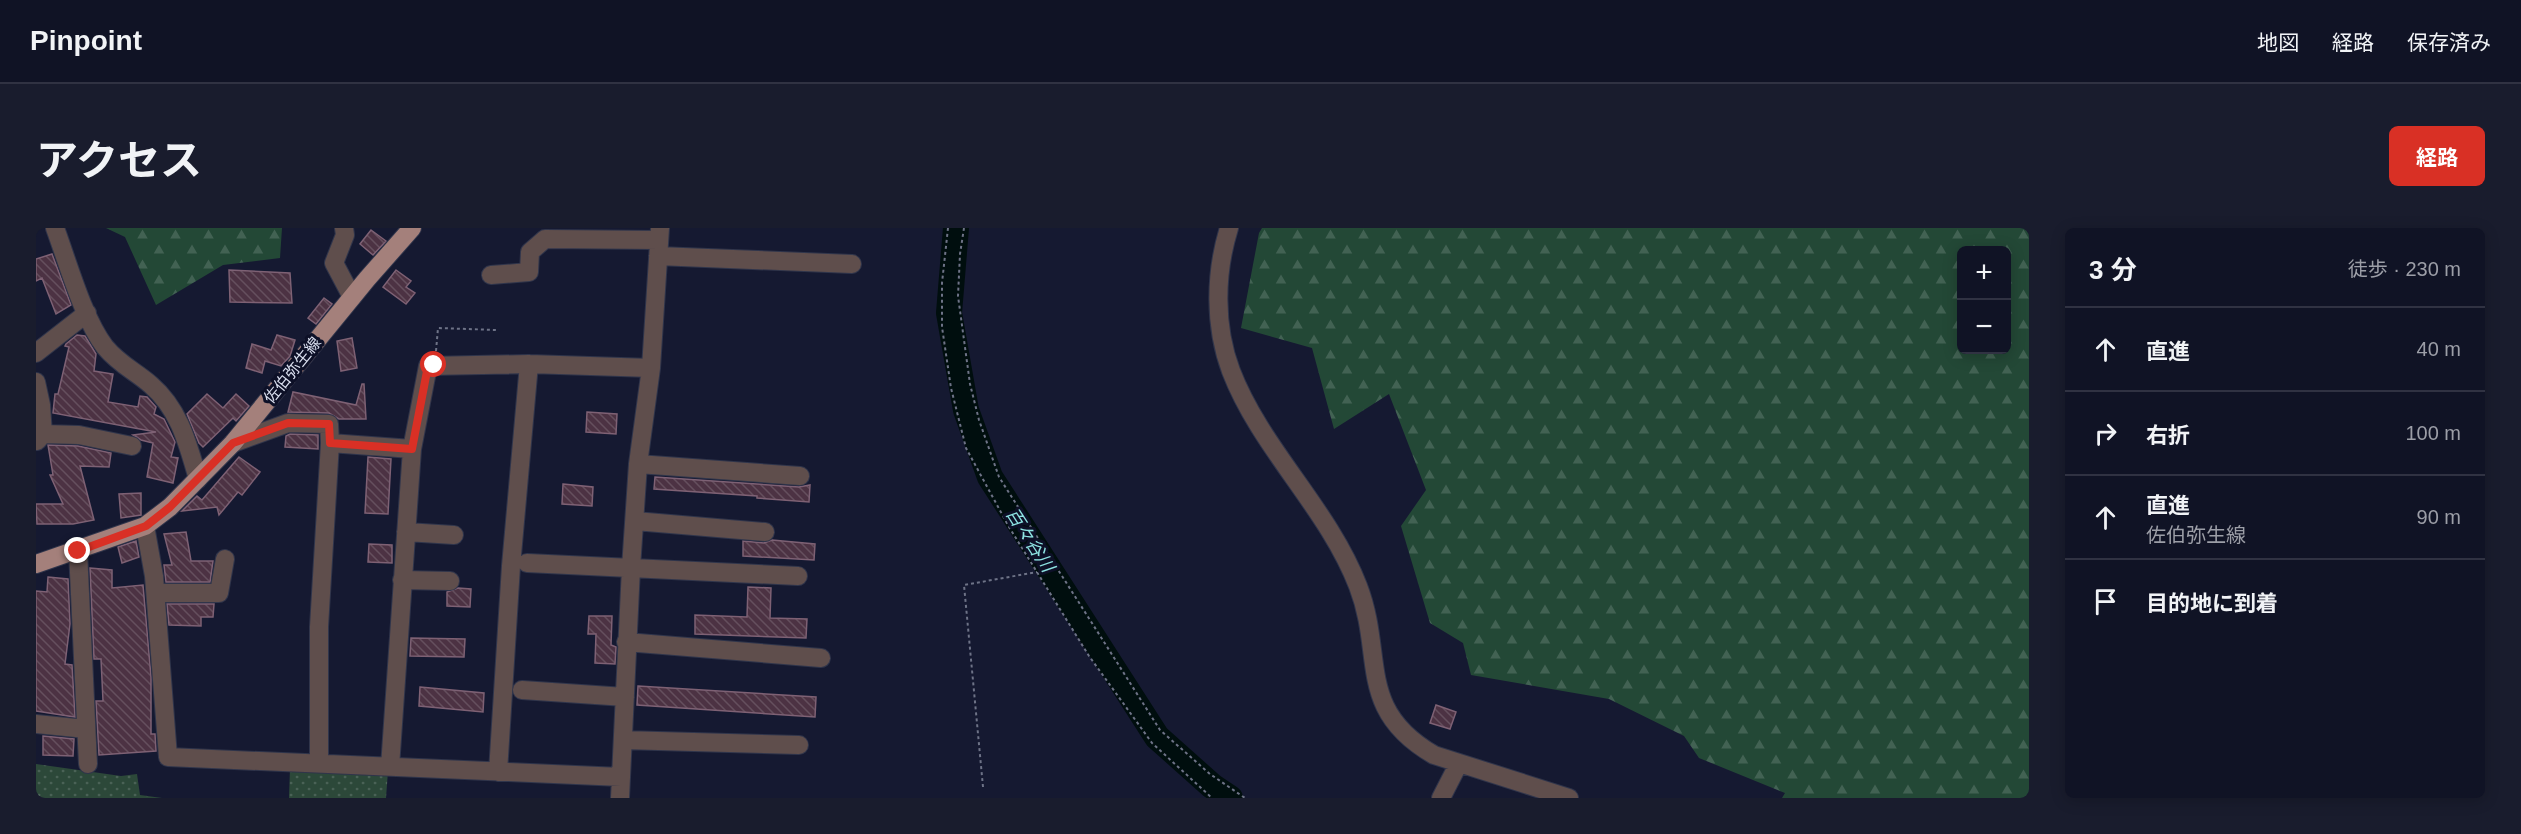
<!DOCTYPE html>
<html lang="ja">
<meta charset="utf-8">
<style>
body{margin:0;font-family:Helvetica,"Noto Sans JP",sans-serif;background:#191c2d;color:#f1f3f6}
.controls{position:absolute;right:18px;top:18px;display:grid;overflow:hidden;border-radius:9px;box-shadow:0 3px 15px #0003}
.controls button{width:54px;height:54px;display:grid;place-items:center;padding:0;border:0;border-bottom:2px solid #303242;background:#101325;color:#f1f3f6;font:30px sans-serif}
.stop{position:absolute;width:18px;height:18px;margin:-14px;border:4px solid #d93025;border-radius:50%;background:#fff}
.stop.end{background:#d93025;border-color:#fff;box-shadow:0 2px 6px #0008}
.list{margin:0;padding:0;list-style:none}
h2{display:flex;justify-content:space-between;align-items:center;height:78px;margin:0;padding:0 24px;font-size:26px}
h2 small{font-size:20px;font-weight:400;color:#9c9ea7}
.list li{display:grid;grid-template-columns:39px 1fr auto;gap:18px;align-items:center;box-sizing:border-box;height:84px;padding:0 24px;border-top:2px solid #303242}
.list b{display:block;font-size:22px;white-space:nowrap}
.list p{margin:0;font-size:20px;white-space:nowrap;color:#9c9ea7}
.list em{font-size:20px;font-style:normal;color:#9c9ea7}
.icon{flex:none;width:33px;height:33px;fill:none;stroke:currentColor;stroke-width:2;stroke-linecap:round;stroke-linejoin:round}
.map{position:relative;flex:none;width:1993px;height:570px;overflow:hidden;border-radius:9px}
header{display:flex;align-items:center;gap:36px;box-sizing:border-box;height:84px;padding:0 30px;background:#101325;border-bottom:2px solid #303242}
header strong{font-size:28px}
nav{display:flex;gap:33px;margin-inline-start:auto;font-size:21px}
.intro{display:flex;align-items:center;justify-content:space-between;box-sizing:border-box;height:144px;padding:0 36px}
h1{margin:0;font-size:42px}
.button{padding:15px 27px;border-radius:9px;background:#d93025;color:#fff;font-size:21px;font-weight:700}
main{display:flex;gap:36px;padding:0 36px}
aside{flex:1;background:#101325;border-radius:9px;box-shadow:0 3px 15px #0003}
.map>svg:first-child{display:block}
.grass{fill:url(#grass-dots)}
.forest{fill:url(#forest-firs);fill-rule:evenodd}
.lines{fill:none;stroke-linecap:round;stroke-linejoin:round}
.river{stroke:#000e0e;stroke-width:26}
.building{fill:url(#building-back-hatch);stroke:#7e6174;stroke-width:1.5}
.minor-casing{stroke:#30354b;stroke-width:20}
.major-casing{stroke:#30354b;stroke-width:20}
.path{stroke:#6e7387;stroke-width:2;stroke-dasharray:3 3;stroke-linecap:butt}
.minor{stroke:#5f4e4c;stroke-width:18}
.major{stroke:#a4807b;stroke-width:18}
.route{stroke:#d93025;stroke-width:8}
.labels{text-anchor:middle;stroke-width:6;stroke-linejoin:round;paint-order:stroke}
.street-label{font-size:16px;fill:#d9deee;stroke:#0d1027}
.water-label{font-size:18px;font-style:italic;fill:#8ee4e3;stroke:#0d1027}
</style>
<header>
<strong>Pinpoint</strong>
<nav><a>地図</a><a>経路</a><a>保存済み</a></nav>
</header>
<div class="intro"><h1>アクセス</h1><a class="button">経路</a></div>
<main>
<div class="map">
<svg width="1993" height="570" viewBox="0 0 1993 570">
<defs>
<pattern id="grass-dots" width="8" height="8" patternUnits="userSpaceOnUse" patternTransform="scale(1.5)"><rect width="8" height="8" fill="#2c4839"/><path d="M2 2h.1M6 6h.1" fill="none" stroke="#4a6256" stroke-width="1.8" stroke-linecap="round"/></pattern>
<pattern id="forest-firs" width="22" height="20" patternUnits="userSpaceOnUse" patternTransform="scale(1.5)"><rect width="22" height="20" fill="#234836"/><path d="M5 1l3.5 6h-7zM16 11l3.5 6h-7z" fill="#426253"/></pattern>
<pattern id="building-back-hatch" width="6" height="6" patternUnits="userSpaceOnUse" patternTransform="scale(1.5)"><rect width="6" height="6" fill="#4c3243"/><path d="M-1 5l2 2M0 0l6 6M5-1l2 2" fill="none" stroke="#654f5e"/></pattern>
</defs>
<rect width="100%" height="100%" fill="#151931"/>
<path class="grass" d="M0,536L85,548L101,546L104,567L126,570H0Z
M254,540L352,543L350,570H253Z"/>
<path class="forest" d="M70,0H246L244,30L187,37L120,77L89,9Z
M1226,0H1993V570H1746L1749,565L1663,530L1648,508L1573,471L1435,447L1427,415L1394,395L1365,298L1390,262L1353,166L1298,201L1276,120L1205,100L1223,5ZM1970,22V122H1926V22Z"/>
<g class="lines">
<path class="river" d="M920,0L913,85L930,182L954,249L1121,509L1176,558L1194,570"/>
</g>
<path class="building" d="M335,2L350,13L337,27L324,16Z
M16,26L35,77L20,86L6,50L0,53V31Z
M193,42L254,45L256,75L194,74Z
M360,42L375,53L370,59L379,65L370,76L347,59Z
M288,70L296,76L280,96L272,90Z
M41,107L49,108L60,126L58,143L77,146L72,174L102,179L104,168L111,169L120,179L118,186L128,191L139,214L135,229L142,230L137,255L111,249L117,215L105,212L97,207L120,204L17,185L19,166H22L33,119L29,118L30,116Z
M241,107L259,112L254,128L245,138L229,133L226,145L210,140L216,116L235,122Z
M316,110L321,140L305,143L301,113Z
M326,156H328L330,191H303L293,185L252,184L257,164L320,177Z
M171,166L187,180L200,166L213,178L200,193L197,190L167,219L163,215L151,186Z
M551,184L581,186L580,206L550,204Z
M254,206L282,207V221L249,219L250,208Z
M12,217L42,218L75,225L73,239L44,238L58,292L37,296H1L0,276H27L14,247H17Z
M203,229L224,244L206,267L202,264L183,287L181,279L146,283L161,268L166,272Z
M332,229L355,231L352,286L329,285Z
M619,249L763,259L774,257L773,274L721,270V268L618,261Z
M527,256L557,259L556,278L526,276Z
M105,265V287L85,290L83,266Z
M150,304L155,333H177L174,354H130L128,337H136L128,306Z
M736,312L779,316L778,332L707,328V313L728,315Z
M100,313L103,329L86,335L82,319Z
M333,316L356,317V335L332,334Z
M54,340L76,342V360L107,357L115,449V506H119L120,523L63,527L60,473H67L65,431H58Z
M12,349L32,351L34,396L29,436L36,437L39,489L0,483V363L11,364Z
M712,359L735,360L734,390L771,391L770,410L659,406V387L711,389Z
M422,360L435,361L434,379L411,378V364Z
M131,376H178L177,389H165V398L133,397Z
M553,388H576L575,417L580,419L579,436L559,435L560,406H552Z
M375,410L429,411L428,429L374,428Z
M602,458L780,469L779,489L601,477Z
M384,459L448,465L447,484L383,478Z
M1400,477L1420,484L1414,501L1394,495Z
M7,508L38,511L37,528L7,527Z"/>
<g class="lines">
<defs>
<path id="minor" d="M19,0C32,35 47,90 69,119C84,137 99,143 115,157C144,182 152,217 162,251
M308,0L309,7L298,35L316,69
M1193,0C1179,45 1178,98 1195,143C1225,221 1292,280 1322,358C1349,428 1319,481 1398,527L1533,570
M622,28L816,36
M455,47L493,44L494,24L509,11L623,12
M0,125L51,85
M0,154L5,177L7,206L1,213
M7,206L43,207L96,218
M197,215L252,195L293,196L294,215L376,221L392,138L493,136L615,140
M602,236L764,248
M599,293L729,304
M109,298L118,348L132,529L585,549
M370,304L418,307
M42,323L52,536
M491,335L762,348
M366,352L414,353
M120,365H183L189,331
M590,414L785,430
M486,462L589,469
M0,496L50,501
M587,512L763,517
M283,536V399L294,215
M354,539L376,221
M462,544L475,338L493,136
M584,570L595,340L602,236L615,140L624,0
M1405,570L1423,535"/>
<path id="major" d="M0,336L109,298L134,279L197,215L331,51L376,0"/>
</defs>
<use href="#minor" class="minor-casing"/>
<use href="#major" class="major-casing"/>
<path class="path" d="M912,0L906,55V99L915,160L930,220L973,299L1053,428L1116,515L1176,570
M928,0L924,26L922,68L934,156L943,192L963,249L1124,502L1174,546L1209,570
M400,123L402,100L460,102
M947,559L928,357L1001,344"/>
<use href="#minor" class="minor"/>
<use href="#major" class="major"/>
</g>
<g class="lines">
<path class="route" d="M42,323L110,298L134,279L197,215L252,195L293,196L294,215L376,221L392,138L398,137"/>
</g>
<g class="labels">
<g class="street-label">
<text transform="translate(256 142) rotate(-51)" y="6">佐伯弥生線</text>
</g>
<g class="water-label">
<text transform="translate(994 312) rotate(57)" y="6">百々谷川</text>
</g>
</g>
</svg>
<div class="controls">
<button>+</button>
<button>−</button>
</div>
<div class="stop" style="left:398px;top:137px"></div>
<div class="stop end" style="left:42px;top:323px"></div>
</div>
<aside>
<h2>3 分<small>徒歩 · 230 m</small></h2>
<ul class="list">
<li><svg class="icon" aria-label="ahead" viewBox="0 0 24 24"><path d="M12 20V5M6 11l6-6 6 6"/></svg><div><b>直進</b></div><em>40 m</em></li>
<li><svg class="icon" aria-label="right" viewBox="0 0 24 24"><path d="M7 20v-9h11M14 6l5 5-5 5"/></svg><div><b>右折</b></div><em>100 m</em></li>
<li><svg class="icon" aria-label="ahead" viewBox="0 0 24 24"><path d="M12 20V5M6 11l6-6 6 6"/></svg><div><b>直進</b><p>佐伯弥生線</p></div><em>90 m</em></li>
<li><svg class="icon" aria-label="arrive" viewBox="0 0 24 24"><path d="M6 21V4h12l-3 4 3 4H6"/></svg><div><b>目的地に到着</b></div></li>
</ul>
</aside>
</main>
